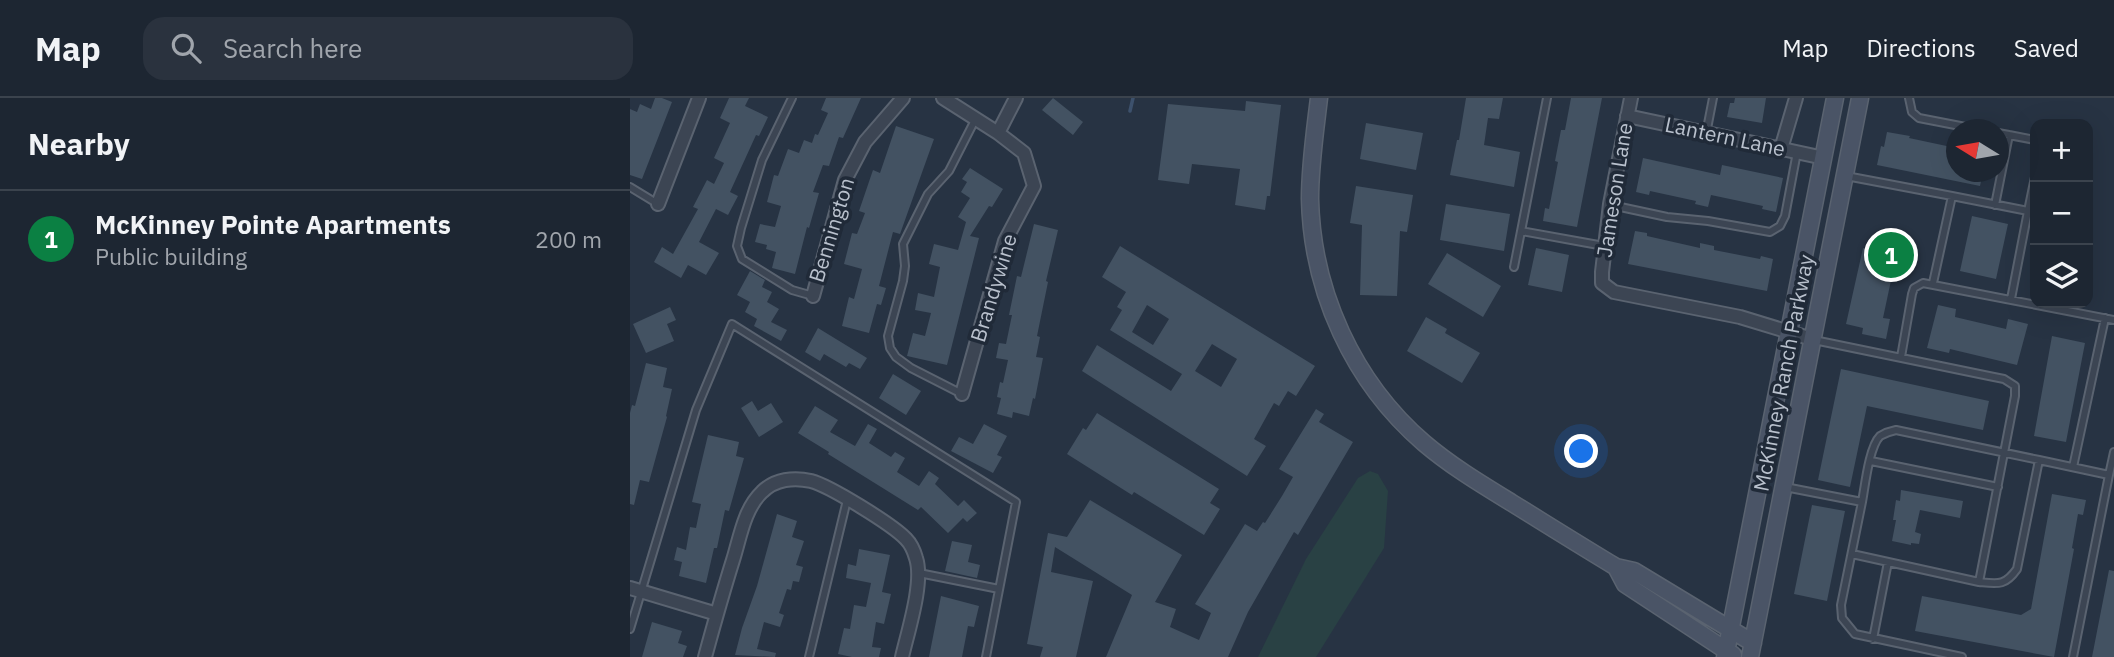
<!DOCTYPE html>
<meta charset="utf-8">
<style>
body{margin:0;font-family:"IBM Plex Sans",sans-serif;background:#2a323e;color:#f1f3f6}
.controls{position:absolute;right:21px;top:21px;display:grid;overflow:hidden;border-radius:14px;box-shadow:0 7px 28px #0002}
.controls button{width:63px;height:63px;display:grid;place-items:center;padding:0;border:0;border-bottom:2px solid #3b434d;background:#1d2632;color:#f1f3f6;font:35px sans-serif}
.compass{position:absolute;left:1316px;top:21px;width:63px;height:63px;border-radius:50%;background:#1d2632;box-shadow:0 7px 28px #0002;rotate:281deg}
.you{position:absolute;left:952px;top:354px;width:24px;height:24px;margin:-18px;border:5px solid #fff;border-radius:50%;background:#1a73e8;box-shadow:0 0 0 10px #1a73e833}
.badge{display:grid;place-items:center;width:46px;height:46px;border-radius:50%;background:#0b8043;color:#fff;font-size:23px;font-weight:700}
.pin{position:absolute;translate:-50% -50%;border:4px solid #fff;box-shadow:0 2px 7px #0006}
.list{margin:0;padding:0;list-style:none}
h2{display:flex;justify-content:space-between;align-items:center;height:91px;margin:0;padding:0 28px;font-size:30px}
h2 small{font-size:23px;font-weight:400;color:#a0a5ac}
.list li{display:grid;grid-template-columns:46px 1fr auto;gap:21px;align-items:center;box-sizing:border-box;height:98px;padding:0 28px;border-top:2px solid #3b434d}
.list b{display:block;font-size:26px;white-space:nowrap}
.list p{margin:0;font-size:23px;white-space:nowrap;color:#a0a5ac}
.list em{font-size:23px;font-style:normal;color:#a0a5ac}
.icon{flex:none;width:38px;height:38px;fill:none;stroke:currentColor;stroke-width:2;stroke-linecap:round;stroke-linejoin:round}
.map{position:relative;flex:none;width:1484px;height:559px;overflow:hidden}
header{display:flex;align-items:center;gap:42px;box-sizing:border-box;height:98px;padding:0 35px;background:#1d2632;border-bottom:2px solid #3b434d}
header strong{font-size:33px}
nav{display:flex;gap:38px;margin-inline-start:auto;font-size:24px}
.search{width:490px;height:63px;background:#2a323e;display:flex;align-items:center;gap:18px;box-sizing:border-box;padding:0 24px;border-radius:21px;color:#a0a5ac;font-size:26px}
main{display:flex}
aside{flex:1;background:#1d2632}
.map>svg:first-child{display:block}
.green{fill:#294144}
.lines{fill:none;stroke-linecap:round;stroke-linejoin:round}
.stream{stroke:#3d516c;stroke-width:3.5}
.building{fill:#435262;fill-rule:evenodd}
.lane-casing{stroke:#5a6370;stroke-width:10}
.street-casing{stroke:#5a6370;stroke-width:16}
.secondary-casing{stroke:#5a6370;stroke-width:19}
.lane{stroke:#3c4553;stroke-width:6}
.street{stroke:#3c4553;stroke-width:12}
.secondary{stroke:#4a5466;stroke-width:16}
.labels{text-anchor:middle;stroke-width:7;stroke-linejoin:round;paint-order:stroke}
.street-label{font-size:21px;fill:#b9c1cd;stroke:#202a38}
</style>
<header>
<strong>Map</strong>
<div class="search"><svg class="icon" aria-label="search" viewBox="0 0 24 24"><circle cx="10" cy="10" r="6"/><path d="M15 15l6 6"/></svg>Search here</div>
<nav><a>Map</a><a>Directions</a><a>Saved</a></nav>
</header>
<main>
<aside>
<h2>Nearby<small></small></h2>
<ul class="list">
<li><span class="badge">1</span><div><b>McKinney Pointe Apartments</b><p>Public building</p></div><em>200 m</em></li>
</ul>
</aside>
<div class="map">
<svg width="1484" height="559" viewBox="0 0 1484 559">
<rect width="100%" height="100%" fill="#273343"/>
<path class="green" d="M740,373L748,376L758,393L754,450L686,559H628L676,461L728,380Z"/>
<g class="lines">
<path class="stream" d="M500,13L503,0"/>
</g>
<path class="building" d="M25,0H32L42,4L12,81L0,77V11L7,14L10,6L21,11Z
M99,0H119L115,8L138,19L129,38L126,37L100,94L108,98L98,117L86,111L69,144L89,155L76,177L58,167L51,180L24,164L32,149L43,156L68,111L63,109L77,82L84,86L94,65L84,60L100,25L90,20Z
M196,0H231L213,40L209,39L199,68L193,67L183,94L189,95L179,130L177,129L165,176L142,170L146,154L136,151L137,147L125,144L130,126L145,129L151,108L137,104L144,77L148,78L158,51L169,55L174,42L182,45L185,36L188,37L198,15L191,12Z
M423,0L453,24L443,37L412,12Z
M836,0H873L869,21L858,20L854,47L890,54L884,89L820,77L827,42H829Z
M941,0H972L947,129L913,123L915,110L919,111L928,64L925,63L931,32H935Z
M1105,0H1136L1132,25L1097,19L1100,5H1104Z
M616,3L651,7L640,98H637L635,112L605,107L610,71L562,66L559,86L528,82L538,6L615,13Z
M736,25L793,35L786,72L730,61Z
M266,28L304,41L270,136L263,134L249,188L256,190L251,207L247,206L239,235L212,228L219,199L224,201L232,171L214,166L222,135L227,136L235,115L229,113L243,72L250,75Z
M1257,34L1280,38L1279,40L1326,50V74H1353L1350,88L1247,67L1251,48L1254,49Z
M1013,60L1090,77L1092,67L1153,80L1146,114L1132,111L1133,108L1081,97L1078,109L1065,106L1066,103L1020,93L1019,97L1006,94Z
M340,70L373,91L362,109L359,108L340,138L349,140L317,267L277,258L283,235L295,238L301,215L285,212L288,195L304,199L310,169L299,166L304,146L328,152L336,124L328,119L340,100L331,94L337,84L332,81Z
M726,88L783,97L777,134L770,133L767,198L730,197L732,127L720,125Z
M816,106L880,116L874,153L810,142Z
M1342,118L1378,126L1366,181L1330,173Z
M404,126L428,132L416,183L418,184L407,238L410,239L406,259L413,260L405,301L403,300L399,318L383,314L382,320L367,316L371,300L367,299L370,284L373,285L378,262L366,260L369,245L376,246L382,217H379L387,178L391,179Z
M1005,133L1017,135V138L1070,150V145L1084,148V152L1130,161L1131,158L1143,161L1137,193L998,166Z
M490,148L685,268L666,298L658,293L649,308L644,305L624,341L636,348L617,378L452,273L467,247L541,293L552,276L480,232L492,212L487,209L496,194L472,179ZM517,207L539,221L523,247L502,234ZM582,246L607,261L591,289L565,273Z
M1249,149L1274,155L1270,174L1263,173L1253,220L1260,221L1256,241L1232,236L1233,230L1216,226L1233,150L1248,153Z
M906,150L939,157L932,194L898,187Z
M817,155L871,188L853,219L798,186Z
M120,173L135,182L132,189L142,194L137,204L149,211L141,224L157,232L151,243L124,228L127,221L115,214L120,204L107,197Z
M1308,207L1326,211L1325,219L1376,231L1378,221L1398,226L1387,267L1320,251L1319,255L1297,250Z
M40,209L46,222L37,226L44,243L16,255L3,226Z
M796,219L817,231L815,235L850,255L832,285L777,253Z
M188,230L237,260L230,271L219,265L216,269L194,256L190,263L175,254Z
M1422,238L1455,245L1436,344L1404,338Z
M16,265L37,270L33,289L42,291L36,318L37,319L19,384L10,382L4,407L0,406V315L2,307L5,308Z
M1211,271L1359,303L1353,332L1237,308L1220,389L1188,382Z
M263,276L291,293L276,317L249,300Z
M122,303L128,313L141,305L153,324L129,339L111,310Z
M185,308L208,322L200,334L225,348L238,326L247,331L239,345L261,359L265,354L275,360L267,374L289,388L299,373L309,380L305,386L328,408L334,402L347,415L337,424L333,420L318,435L291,409L288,412L198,356L199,354L168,335Z
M686,311L694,316L689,324L723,344L668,437L664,434L618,514L598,559H476L502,497L425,449L421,474L463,483L446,559H410L413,549L397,546L418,435L437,439L460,402L552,457L525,504L546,511L540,529L569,542L581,515L565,506L615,426L627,433L633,424L635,425L652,398L663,379L649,371Z
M467,315L589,391L580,405L590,411L574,437L504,394L502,397L437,356L453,330L456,332Z
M354,326L377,338L367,357L372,359L363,375L321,353L329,339L343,346Z
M78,337L109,344L106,358L114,360L99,413L95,412L87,450H84L76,485L49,478L52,464L44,462L47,449L56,452L60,429L66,430L71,406L62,404Z
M1271,392L1333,403L1330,420L1290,412L1285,434L1291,436L1289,446L1281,445V447L1262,443L1266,422H1263L1266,402L1270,403Z
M1422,396L1456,402L1453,417L1448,416L1442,450L1444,451L1424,559L1285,533L1292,498L1391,517L1401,511Z
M1182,407L1215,413L1197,503L1164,496Z
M147,416L167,423L162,439L174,443L166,467L173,469L169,484L163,483L161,492L157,491L149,515L154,517L150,529L134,524L127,551L146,555L145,559L105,557L112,530L127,488Z
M322,443L342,447L338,464L350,467L347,480L315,473Z
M229,451L260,457L252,494L261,496L254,526L246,524L242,549L251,550L249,559H222L208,556L214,530L220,531L224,507L236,509L241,485L216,480L218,466L226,468Z
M1479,472L1484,473V559H1462Z
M311,498L349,508L344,529L338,528L332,559H299Z
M22,524L52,533L48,545L57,548L53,559H12Z"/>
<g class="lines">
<defs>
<path id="lane" d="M162,0L132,62L111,130L107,148L112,161L162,192L183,198
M1279,0L1282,14L1289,20L1351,32
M1076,36L1083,0
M1379,37L1405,42
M1216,78L1322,98L1303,185
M0,89L28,106
M1322,98L1398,113L1381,201
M981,107L1037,119L1078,123L1140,134L1150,128L1155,118L1167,54
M1365,107L1379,37L1368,35
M1398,113L1405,79
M891,133L974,148
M884,169L917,0
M1184,242L1359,278L1374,281L1385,288V298L1349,484
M1271,259L1282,196L1284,190L1293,185L1484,222
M332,296L281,270L266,259L260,250L258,238L273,183L275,168L273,146L298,96L319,73L346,20
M1409,362L1479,377L1443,559
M1241,363L1368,389
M1443,369L1475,220
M1479,377L1484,354
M1155,389L1232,404L1211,507L1212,520L1225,536L1332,559
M1222,456L1349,484C1368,486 1375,488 1387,471L1409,362L1266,332C1261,333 1255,335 1250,338C1239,349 1235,388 1232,404
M289,475L369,491
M0,531L66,312L102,226L386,404L356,559
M1243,541L1258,464
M179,559L217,402"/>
<path id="street" d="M313,0L368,35L394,55L404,88L375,143L332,296
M1001,0L980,106L972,174V185L984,194L1110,219L1182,241
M997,18L1194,60
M368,35L386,0
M1151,51L1166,0
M28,106L69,0
M183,198L215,82L235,44L273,0
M0,490L87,516
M75,559C84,526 93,494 103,462C110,440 114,411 132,394C145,381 164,379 181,383C200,388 263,427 276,441C281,446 284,453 286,460C294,484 278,533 272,559"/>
<path id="secondary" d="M689,0C685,34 680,67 680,101C682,193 723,284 794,345C821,368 851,386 882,405C916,426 951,448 986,469L1004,473L1123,545
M986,469L995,486L1103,557
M1095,559L1205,0
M1120,559L1230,0"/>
</defs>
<use href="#lane" class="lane-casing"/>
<use href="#street" class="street-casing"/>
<use href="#secondary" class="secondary-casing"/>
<use href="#lane" class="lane"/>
<use href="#street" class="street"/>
<use href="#secondary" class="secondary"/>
</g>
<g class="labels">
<g class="street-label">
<text transform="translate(1095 39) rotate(12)" y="7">Lantern Lane</text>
<text transform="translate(985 92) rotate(-81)" y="7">Jameson Lane</text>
<text transform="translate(202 132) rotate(-73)" y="7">Bennington</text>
<text transform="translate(364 190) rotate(-73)" y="7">Brandywine</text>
<text transform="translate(1154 275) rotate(-79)" y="7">McKinney Ranch Parkway</text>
</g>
</g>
</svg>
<div class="controls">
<button>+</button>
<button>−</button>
<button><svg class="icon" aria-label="layers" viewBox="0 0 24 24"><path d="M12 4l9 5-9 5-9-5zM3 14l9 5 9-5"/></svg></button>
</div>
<svg class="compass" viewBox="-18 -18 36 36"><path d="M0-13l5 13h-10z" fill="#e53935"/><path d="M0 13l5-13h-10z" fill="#a0a5ac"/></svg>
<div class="you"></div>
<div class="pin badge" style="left:1261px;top:157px">1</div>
</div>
</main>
